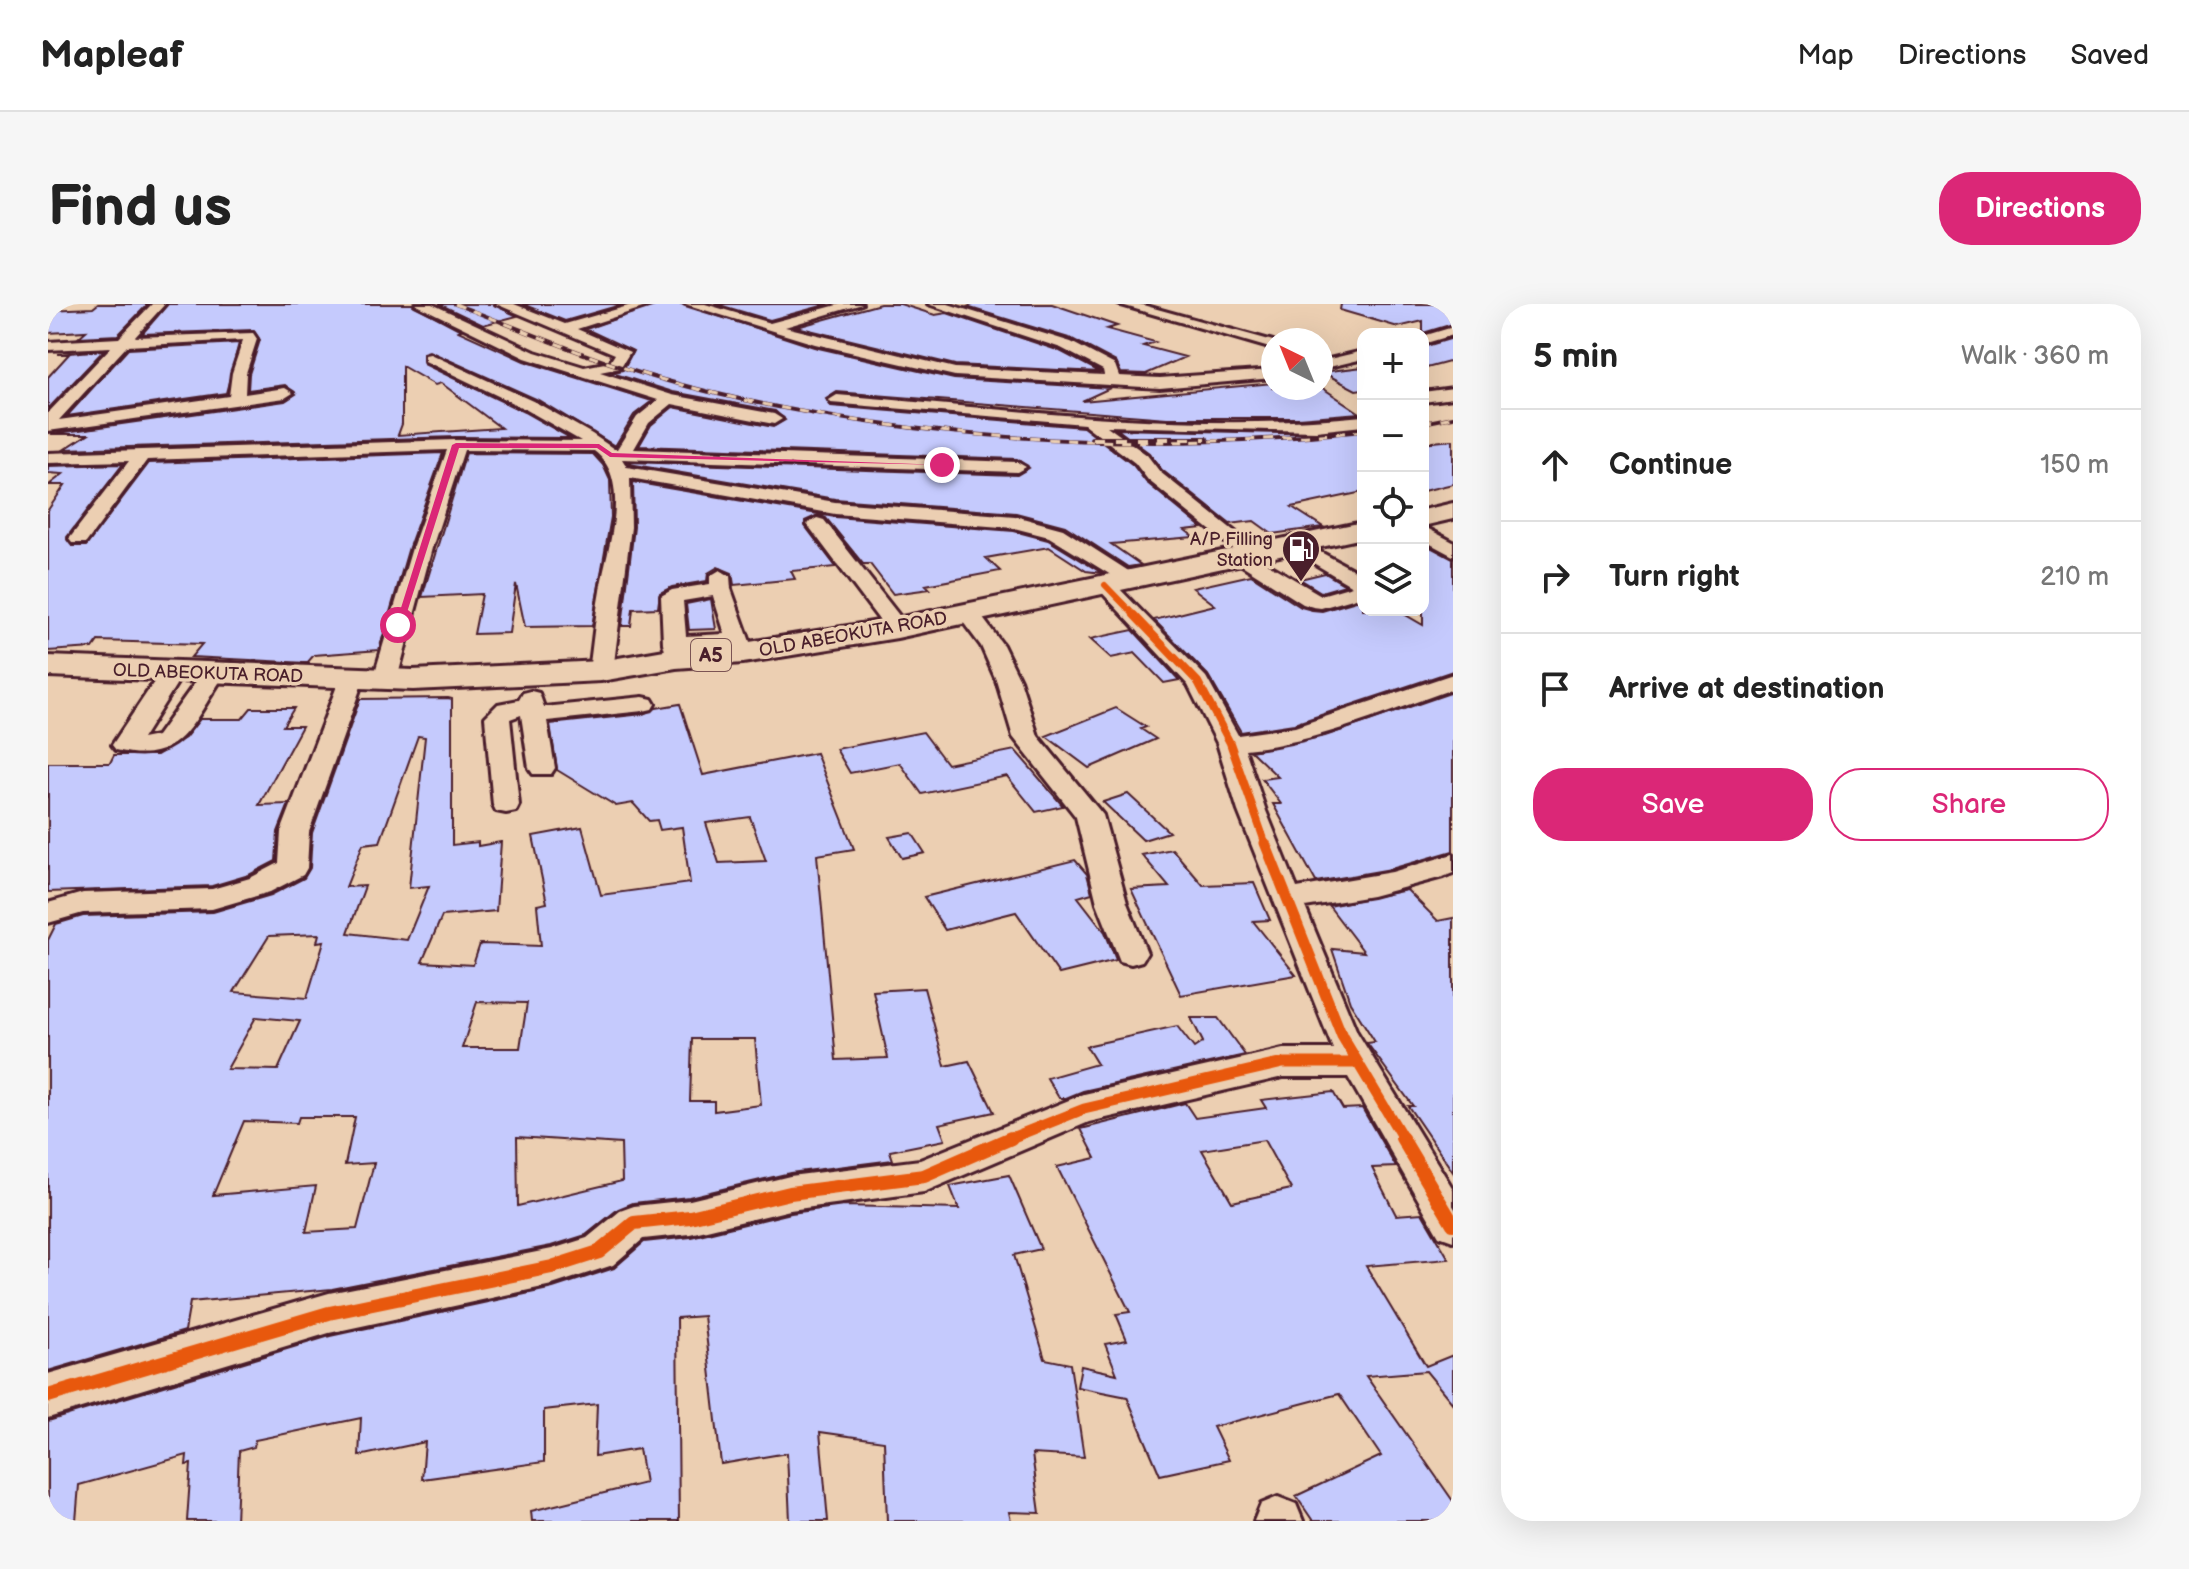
<!DOCTYPE html>
<meta charset="utf-8">
<style>
body{margin:0;font-family:"Balsamiq Sans",sans-serif;background:#f6f6f6;color:#222}
.controls{position:absolute;right:24px;top:24px;display:grid;overflow:hidden;border-radius:16px;box-shadow:0 8px 32px #0002}
.controls button{width:72px;height:72px;display:grid;place-items:center;padding:0;border:0;border-bottom:2px solid #e0e0e0;background:#fff;color:#222;font:40px sans-serif}
.compass{position:absolute;left:1213px;top:24px;width:72px;height:72px;border-radius:50%;background:#fff;box-shadow:0 8px 32px #0002;rotate:317deg}
.stop{position:absolute;width:24px;height:24px;margin:-18px;border:6px solid #db2777;border-radius:50%;background:#fff}
.stop.end{background:#db2777;border-color:#fff;box-shadow:0 2px 8px #0008}
.list{margin:0;padding:0;list-style:none}
h2{display:flex;justify-content:space-between;align-items:center;height:104px;margin:0;padding:0 32px;font-size:34px}
h2 small{font-size:26px;font-weight:400;color:#767676}
.list li{display:grid;grid-template-columns:52px 1fr auto;gap:24px;align-items:center;box-sizing:border-box;height:112px;padding:0 32px;border-top:2px solid #e0e0e0}
.list b{display:block;font-size:30px;white-space:nowrap}
.list em{font-size:26px;font-style:normal;color:#767676}
.actions{display:flex;gap:16px;padding:24px 32px}
.actions a{flex:1;padding:18px 0;border:2px solid #db2777;border-radius:32px;text-align:center;font-size:28px;color:#db2777}
.actions .main{background:#db2777;color:#fff}
.icon{flex:none;width:44px;height:44px;fill:none;stroke:currentColor;stroke-width:2;stroke-linecap:round;stroke-linejoin:round}
.map{position:relative;flex:none;width:1405px;height:1217px;overflow:hidden;border-radius:32px}
header{display:flex;align-items:center;gap:48px;box-sizing:border-box;height:112px;padding:0 40px;background:#fff;border-bottom:2px solid #e0e0e0}
header strong{font-size:38px}
nav{display:flex;gap:44px;margin-inline-start:auto;font-size:28px}
.intro{display:flex;align-items:center;justify-content:space-between;box-sizing:border-box;height:192px;padding:0 48px}
h1{margin:0;font-size:56px}
.button{padding:20px 36px;border-radius:32px;background:#db2777;color:#fff;font-size:28px;font-weight:700}
main{display:flex;gap:48px;padding:0 48px}
aside{flex:1;background:#fff;border-radius:32px;box-shadow:0 8px 32px #0002}
.map>svg:first-child{display:block}
.building{fill:#c5cafd;stroke:#4a1f2b;stroke-width:2;fill-rule:evenodd}
.lines{fill:none;stroke-linecap:round;stroke-linejoin:round}
.minor-casing{stroke:#4a1f2b;stroke-width:6}
.highway-casing{stroke:#4a1f2b;stroke-width:6}
.minor{fill:#eccfb2;fill-rule:evenodd}
.highway{fill:#eccfb2;fill-rule:evenodd}
.rail-far1-casing{stroke:#4a1f2b;stroke-width:4}
.rail-casing{stroke:#4a1f2b;stroke-width:6}
.rail-far1{stroke:#eccfb2;stroke-width:3;stroke-dasharray:9;stroke-linecap:butt}
.rail{stroke:#eccfb2;stroke-width:4;stroke-dasharray:11;stroke-linecap:butt}
.cycleway-far3-casing{stroke:#eccfb2;stroke-width:9}
.cycleway-far2-casing{stroke:#eccfb2;stroke-width:12}
.cycleway-far1-casing{stroke:#eccfb2;stroke-width:16}
.cycleway-casing{stroke:#eccfb2;stroke-width:19}
.cycleway-far3{stroke:#e8590c;stroke-width:6}
.cycleway-far2{stroke:#e8590c;stroke-width:8}
.cycleway-far1{stroke:#e8590c;stroke-width:11}
.cycleway{stroke:#e8590c;stroke-width:14}
.route{fill:#db2777}
.labels{text-anchor:middle;stroke-width:7;stroke-linejoin:round;paint-order:stroke}
.far-poi-label{font-size:18px;fill:#4a1f2b;stroke:#eccfb2;text-anchor:end}
.far-street-label{font-size:18px;fill:#4a1f2b;stroke:#eccfb2}
.shield{fill:#eccfb2;stroke:#7b5454;stroke-width:2}
.shield-label{font-size:20px;font-weight:bold;fill:#4a1f2b}
</style>
<header>
<strong>Mapleaf</strong>
<nav><a>Map</a><a>Directions</a><a>Saved</a></nav>
</header>
<div class="intro"><h1>Find us</h1><a class="button">Directions</a></div>
<main>
<div class="map">
<svg width="1405" height="1217" viewBox="0 0 1405 1217">
<rect width="100%" height="100%" fill="#eccfb2"/>
<filter id="ink" filterUnits="userSpaceOnUse"><feTurbulence type="fractalNoise" baseFrequency=".0125" numOctaves="2"/><feDisplacementMap in="SourceGraphic" scale="16" xChannelSelector="R" yChannelSelector="G"/><feConvolveMatrix kernelMatrix="1 2 1 2 8 2 1 2 1" color-interpolation-filters="sRGB"/></filter>
<g filter="url(#ink)">
<path class="building" d="M50,0H100L70,31L31,33L38,27L0,29V6L45,4Z
M120,0H364L413,26L410,27L476,57L604,97L586,111L567,142L490,96L381,47L375,49L376,60L476,108L522,134L408,133L17,145L40,130H3L237,97L248,90L237,81L200,86L201,70L212,36L205,26L94,30ZM354,62L387,81L393,79L453,124L350,131L354,120Z
M391,0H445L469,12L435,21Z
M474,0H576L517,17Z
M610,0H634L766,43L906,75L1062,84L1034,97L1225,79V84L1273,83L1312,109L1250,114H1119L789,88L778,95L783,102L1035,123L1085,161L1098,178L1154,224L1137,226L1146,233L1063,240L1093,261L1080,263L1017,222L968,209L787,195L581,160L580,158L969,171L981,164L969,155L591,142L603,121L625,103L725,123L737,116L727,107L625,88L564,69L575,66L585,47L538,25Z
M668,0H781L722,16Z
M832,0H852L887,11L899,9L1012,47L1052,68L907,61L749,23Z
M926,0H1004L1069,22L1059,25L1107,38L1095,42L1137,53L1098,70L1073,69L1068,58L1024,35L919,3Z
M1293,0H1405V20L1375,29V17L1350,23L1292,6Z
M1405,34V57L1375,65V43Z
M191,39L178,89L19,112L80,45Z
M56,46L0,105V73L21,50H10Z
M1315,63V85L1308,86L1274,68Z
M1069,125L1268,130L1315,125V188L1244,203L1275,223L1224,230L1206,217L1182,220L1114,166L1101,149Z
M1405,136V180L1375,187V139Z
M395,149L361,243L331,346L266,351L259,359L143,353L154,340L50,337L45,344L0,347V206L17,181H1L15,170L0,169V162L75,160L19,233L24,242H38L101,159Z
M418,149L545,150L555,161L562,176L563,213L544,322L477,323L468,280L461,329L426,330L434,290L374,293Z
M585,178L787,213L966,227L1000,236L1054,269L1038,267L1001,243L938,254L952,267L878,281L882,285L845,290L822,260H815L778,214L770,211L757,217V222L788,263L743,267L747,275L686,281L684,269L670,263L660,269L659,277L624,283L612,289L610,304L585,305L583,322H574L586,223Z
M1375,239L1405,255V367L1246,420L1193,428L1160,371L1106,316L1167,301L1145,284L1203,271L1253,303L1264,306L1274,307L1315,295V306H1349L1375,321Z
M1277,269L1297,281L1273,288L1252,275Z
M663,295L668,325L641,326L638,300Z
M1085,326L1131,376L1116,379L1087,349L1063,354L1042,335Z
M1405,388V547L1343,565L1268,578L1225,500H1233L1214,475L1230,473L1203,447L1277,432Z
M400,394L404,395V541L430,538V542L453,538L448,607L394,612L374,658L425,661L432,640L493,642L489,601L499,599L485,532L534,523L553,591L642,579L634,523L612,526L609,516L601,517L585,499L568,502L509,466L502,420L595,410L608,404L632,400L655,471L768,449L806,545L769,551L788,756L840,754L825,687L876,684L897,762L921,757L946,808L891,820L897,836L842,847L845,856L742,869L641,893L585,899L570,905L538,931L503,942L284,985L142,998L137,1027L0,1067V636L8,620L35,612L165,608L223,591L256,574L262,564L264,529L312,395ZM370,432L377,433L361,584L381,582L359,636L300,629L317,582L298,583L315,540L332,538ZM702,513L718,557L671,559L658,519ZM271,630L269,638L276,637L259,694L186,688L221,632ZM429,698L479,699L472,744H414ZM208,713L252,717L230,766L179,765ZM644,735H707L713,801L666,807V797H642ZM251,813H307L297,861L326,859L309,925L258,928L268,882L165,891L196,817L249,819ZM469,833L573,840L574,877L470,902Z
M203,404H246L235,422H254L211,501L241,500L230,528L228,557L201,571L164,582L0,588V459H62L66,451H109L137,434L152,415H194Z
M1068,404L1098,423L1093,425L1108,435L1041,464L998,432Z
M875,428L899,460L967,446L1015,502L988,508L959,472L874,490L852,459L802,469L788,445Z
M1080,490L1121,528L1095,536L1055,498Z
M864,529L877,549L854,554L841,533Z
M1124,545L1155,581L1206,579L1222,616L1205,617L1248,671L1133,691L1083,585L1121,583L1094,551Z
M1027,556L1039,570L1044,589L1030,593L1057,628L1068,656L1011,670L968,608L897,626L876,593Z
M1359,586L1390,617L1405,614V868L1360,802H1365L1319,739L1327,738L1302,698L1284,645L1316,648L1281,602Z
M1143,714H1170L1197,751L1035,787L1018,794H1011L999,774L1049,760L1038,742L1129,722L1146,744L1155,738Z
M1285,788L1295,805L1314,804L1348,863L1324,864L1348,911L1374,909L1401,955L1318,962L1378,1062L1405,1051V1100L1378,1067L1318,1072L1405,1197V1217H1265L1248,1192L1333,1152L1291,1090L1165,1123L1181,1156L1112,1171L1079,1093L1029,1083L1033,1062L1069,1070L1057,1040L1079,1036L1068,1010L1082,1008L1009,863L1048,854L1033,825L1137,799L1147,814L1218,804L1213,796ZM1216,836L1243,885L1184,898L1154,846Z
M961,871L993,945L966,951L997,1055L1022,1060L1036,1153L984,1150L992,1209L961,1208L963,1217H839L836,1137L772,1128L780,1217H742L739,1149L673,1160L656,1012L629,1014L631,1217H484L483,1207L597,1179L591,1145L547,1152L549,1100L496,1106V1158L374,1175L377,1138L311,1152L313,1114L207,1136L206,1143L191,1147L188,1217H139L143,1160L138,1161L139,1151L31,1181L28,1217H0V1117L282,1032L505,984L566,964L596,938L643,933L743,909L796,902L911,905L902,882Z"/>
<g class="lines">
<defs>
<path id="minor" d="M104,0H117L87,33L205,29L209,35L198,69L197,90L237,84L245,89L237,94L0,127V109L63,43L0,46V38L71,34ZM195,36L184,69L181,92L11,116L79,42Z
M367,0H384L487,48L536,63L562,58L567,50L448,0H466L517,20L587,0H607L529,25L582,48L572,64L552,68L624,91L726,110L734,115L726,120L624,100L601,119L586,145L969,158L978,163L969,168L574,155L579,163L787,198L967,212L1015,225L1093,275L1083,281L1076,279L1001,233L966,224L787,210L582,174L583,223L565,367L561,372H545L541,367C545,340 547,314 552,287C558,247 586,176 546,147L416,146L384,244L349,375L345,380H329L325,375L364,244L399,146L99,156L38,239H24L21,235L81,157L0,159V149L408,136L533,137L477,105L377,57V51L382,50L489,99L544,130L566,145H569L589,113L610,96L477,54Z
M637,0H657L722,19L793,0H814L737,23L907,64L1056,71L1055,66L1013,44L880,0H900L1023,38L1067,61L1071,72L1112,74L1225,66V74L1112,84L907,72L767,40Z
M1070,0H1091L1225,37V45Z
M1405,23V31L1375,40V32Z
M1315,47V55L1273,65V57Z
M1405,84V94L1375,98V88Z
M789,91C960,105 1144,130 1315,112V122L1268,127L1059,122L1099,151L1112,168L1210,246L1213,250L1210,254L1273,291L1304,282L1235,241L1238,237H1252L1315,271V292L1273,304L1265,303L1255,300L1186,256L1183,252L1188,247L1100,176L1087,159L1036,120L783,99L781,96Z
M769,214L776,216L857,319L860,324L857,329H841L759,220Z
M1375,222L1405,238V252L1375,236Z
M672,266L682,272L683,285L706,349L703,354H687L682,343L639,345L636,359H620L615,339L613,292L624,286L662,280V272ZM665,292L677,330L638,332L635,297Z
M1057,275L1064,277L1158,373L1190,431L1247,423L1405,370V385C1337,408 1269,439 1197,445L1218,507L1249,584L1344,568L1405,550V569L1395,573L1324,592L1257,603L1309,728L1405,885V937L1391,932L1300,773H1235L1041,818L876,888L742,906L642,930L595,935L565,961L504,981L281,1029L0,1114V1070L281,989L504,945L539,934L572,907L586,902L642,896L742,872L872,856L1036,790L1235,745H1285L1190,507L1169,439L1140,381L1047,281Z
M920,304L928,305L955,341L972,376L990,432L1055,511L1079,599L1099,649L1094,657L1083,660L1072,657L1049,599L1028,513L965,433L948,376L933,342L909,310Z
M124,361L132,363L136,368L94,435L109,432L157,365H173L177,370C144,417 134,463 68,446L64,441L116,363Z
M304,367L312,369L316,374L261,528L259,564L255,571L222,588L164,605L35,609L0,619V599L35,589L164,585L202,574L231,559L233,528L292,374L296,369Z
M483,387L491,389L496,403L595,393L604,395L607,400L604,405L595,407L499,417L507,464L503,470H485L481,464L473,411L462,415L471,501L468,507L458,509L448,507L445,501L437,413L450,400L471,396L475,389Z
M1230,1193L1248,1200L1255,1217H1206L1213,1200Z"/>
<path id="highway" d="M1405,199V215L1375,222V206Z
M1315,218V234L849,334L695,359L628,364L553,377L365,386L0,372V352L365,366L553,357L628,344L695,339L849,314Z"/>
</defs>
<use href="#minor" class="minor-casing"/>
<use href="#highway" class="highway-casing"/>
<use href="#minor" class="minor"/>
<use href="#highway" class="highway"/>
<defs>
<path id="rail-far1" d="M407,0C475,26 542,55 612,75C828,136 1091,151 1315,127
M1375,119L1405,113"/>
<path id="rail" d="M1044,135H1158"/>
</defs>
<use href="#rail-far1" class="rail-far1-casing"/>
<use href="#rail" class="rail-casing"/>
<use href="#rail-far1" class="rail-far1"/>
<use href="#rail" class="rail"/>
<defs>
<path id="cycleway-far3" d="M1057,281L1088,313"/>
<path id="cycleway-far2" d="M1086,311L1150,378L1182,439L1218,541"/>
<path id="cycleway-far1" d="M1217,539L1294,732L1356,836
M958,836L1036,805L1235,759H1308"/>
<path id="cycleway" d="M1354,834L1405,920
M0,1092L281,1009L504,963L551,948L586,919L642,913L742,889L876,872L963,834"/>
</defs>
<use href="#cycleway-far3" class="cycleway-far3-casing"/>
<use href="#cycleway-far2" class="cycleway-far2-casing"/>
<use href="#cycleway-far1" class="cycleway-far1-casing"/>
<use href="#cycleway" class="cycleway-casing"/>
<use href="#cycleway-far3" class="cycleway-far3"/>
<use href="#cycleway-far2" class="cycleway-far2"/>
<use href="#cycleway-far1" class="cycleway-far1"/>
<use href="#cycleway" class="cycleway"/>
</g>
</g>
<path class="route" d="M408,139L551,140L564,149L897,161L562,153L549,144H411L355,321L347,323L404,141Z"/>
<defs>
<symbol id="fuel-pin" viewBox="-11 -11 22 30"><path d="M0 17L-7.5 6A9.5 9.5 0 1 1 7.5 6Z" fill="#4a1f2b" stroke="#eccfb2"/><path d="M-5.5-6h7V0h2V4h1.3V-2.5L3-4.5l.8-.8L6-3V5H2.5V1h-1V6h-7ZM-4.2-4.7v3.2H.2V-4.7Z" fill="#fff"/></symbol>
</defs>
<g fill-rule="evenodd">
<use href="#fuel-pin" x="1231" y="223" width="44" height="60"/>
</g>
<g class="labels">
<g class="far-poi-label">
<text x="1225" y="241">A/P Filling<tspan x="1225" dy="21">Station</tspan></text>
</g>
<g class="far-street-label">
<text transform="translate(805 330) rotate(-10)" y="6">OLD ABEOKUTA ROAD</text>
<text transform="translate(160 369) rotate(2)" y="6">OLD ABEOKUTA ROAD</text>
</g>
<rect class="shield" x="643" y="335" width="40" height="32" rx="6"/>
<g class="shield-label">
<text x="663" y="358">A5</text>
</g>
</g>
</svg>
<div class="controls">
<button>+</button>
<button>−</button>
<button><svg class="icon" aria-label="locate" viewBox="0 0 24 24"><circle cx="12" cy="12" r="6"/><path d="M12 2v4M12 18v4M2 12h4M18 12h4"/></svg></button>
<button><svg class="icon" aria-label="layers" viewBox="0 0 24 24"><path d="M12 4l9 5-9 5-9-5zM3 14l9 5 9-5"/></svg></button>
</div>
<svg class="compass" viewBox="-18 -18 36 36"><path d="M0-13l5 13h-10z" fill="#e53935"/><path d="M0 13l5-13h-10z" fill="#767676"/></svg>
<div class="stop" style="left:350px;top:321px"></div>
<div class="stop end" style="left:894px;top:161px"></div>
</div>
<aside>
<h2>5 min<small>Walk · 360 m</small></h2>
<ul class="list">
<li><svg class="icon" aria-label="ahead" viewBox="0 0 24 24"><path d="M12 20V5M6 11l6-6 6 6"/></svg><div><b>Continue</b></div><em>150 m</em></li>
<li><svg class="icon" aria-label="right" viewBox="0 0 24 24"><path d="M7 20v-9h11M14 6l5 5-5 5"/></svg><div><b>Turn right</b></div><em>210 m</em></li>
<li><svg class="icon" aria-label="arrive" viewBox="0 0 24 24"><path d="M6 21V4h12l-3 4 3 4H6"/></svg><div><b>Arrive at destination</b></div></li>
</ul>
<div class="actions"><a class="main">Save</a><a>Share</a></div>
</aside>
</main>
